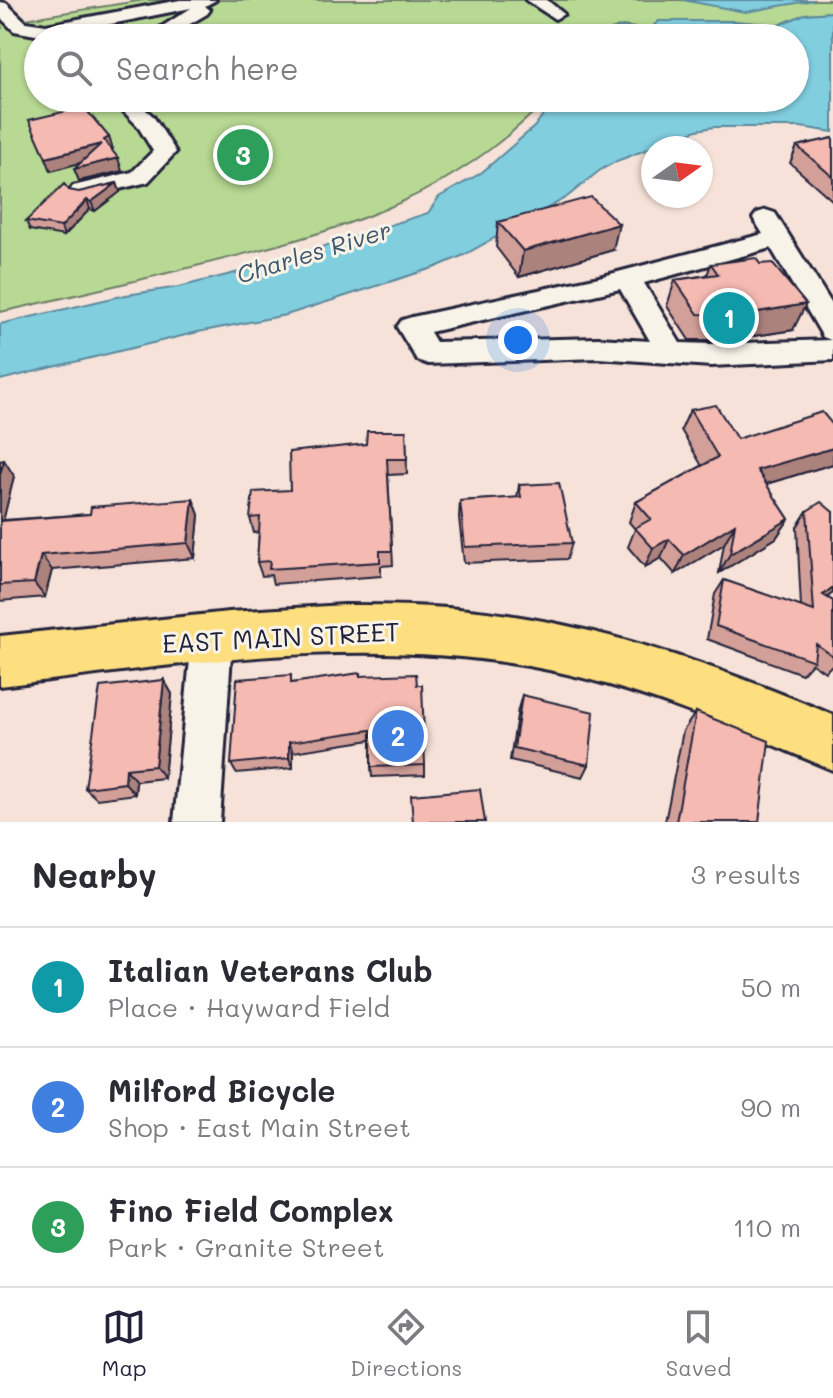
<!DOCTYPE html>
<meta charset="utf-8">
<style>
body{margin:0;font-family:Mali,sans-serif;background:#f7f7f7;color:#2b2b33}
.compass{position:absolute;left:641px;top:136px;width:72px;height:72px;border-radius:50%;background:#fff;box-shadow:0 2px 6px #0004;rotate:76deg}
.you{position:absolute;left:518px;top:340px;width:28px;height:28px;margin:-20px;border:6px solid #fff;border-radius:50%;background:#1a73e8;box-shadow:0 0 0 12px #1a73e833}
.badge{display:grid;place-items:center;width:52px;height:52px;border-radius:50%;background:#22223b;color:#fff;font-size:26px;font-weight:700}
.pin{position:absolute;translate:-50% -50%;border:4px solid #fff;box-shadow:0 2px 8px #0006}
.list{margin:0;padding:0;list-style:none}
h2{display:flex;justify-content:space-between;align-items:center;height:104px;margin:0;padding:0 32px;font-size:34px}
h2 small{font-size:26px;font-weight:400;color:#7c7c81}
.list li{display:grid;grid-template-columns:52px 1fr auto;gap:24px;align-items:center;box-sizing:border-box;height:120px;padding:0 32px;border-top:2px solid #e1e1e2}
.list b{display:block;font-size:30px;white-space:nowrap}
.list p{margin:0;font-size:26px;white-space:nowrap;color:#7c7c81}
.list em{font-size:26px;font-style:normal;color:#7c7c81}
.icon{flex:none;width:44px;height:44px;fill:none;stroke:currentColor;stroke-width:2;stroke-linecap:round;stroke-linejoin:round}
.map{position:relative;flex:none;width:833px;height:822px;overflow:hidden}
.search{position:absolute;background:#fff;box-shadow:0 2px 6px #0004;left:24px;right:24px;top:24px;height:88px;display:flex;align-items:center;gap:20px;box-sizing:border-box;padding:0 28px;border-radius:44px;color:#7c7c81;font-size:30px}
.sheet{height:464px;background:#fff}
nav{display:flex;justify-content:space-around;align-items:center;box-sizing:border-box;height:112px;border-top:2px solid #e1e1e2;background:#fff;font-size:22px;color:#7c7c81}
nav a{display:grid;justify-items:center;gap:4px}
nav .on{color:#22223b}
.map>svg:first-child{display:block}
.green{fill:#b7d993;stroke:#6c7e67;stroke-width:2}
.water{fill:#81cedf;stroke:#5b899d;stroke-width:2}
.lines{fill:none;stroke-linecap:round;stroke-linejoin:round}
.minor-casing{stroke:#22223b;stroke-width:6}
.major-casing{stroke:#22223b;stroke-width:6}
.minor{fill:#f7f3e8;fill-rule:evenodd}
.major{fill:#fedf80;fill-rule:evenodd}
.wall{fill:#d3a099;stroke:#22223b;stroke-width:2}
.shaded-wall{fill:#ac827d;stroke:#22223b;stroke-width:2}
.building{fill:#f5bab2;stroke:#22223b;stroke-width:2}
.labels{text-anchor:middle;stroke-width:6;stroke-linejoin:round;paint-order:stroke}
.water-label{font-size:24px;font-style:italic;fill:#3e566c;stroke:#f7f3e8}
.near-street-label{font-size:26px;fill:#22223b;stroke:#f7f3e8}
</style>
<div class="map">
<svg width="833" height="822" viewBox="0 0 833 822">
<rect width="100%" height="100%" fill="#f6e2d8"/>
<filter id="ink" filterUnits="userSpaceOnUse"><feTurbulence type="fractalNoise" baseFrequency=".0125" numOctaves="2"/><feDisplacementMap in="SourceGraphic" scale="16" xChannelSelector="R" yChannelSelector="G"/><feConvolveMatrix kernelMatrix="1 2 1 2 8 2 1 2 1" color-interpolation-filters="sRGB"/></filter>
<g filter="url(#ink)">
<path class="green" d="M144,0H833V12L805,14L779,25L732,21H659L649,30L622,26L609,31L615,38H38V98H548C446,204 334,232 196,266C131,282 66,298 0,312V29L2,28L0,23Z"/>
<path class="water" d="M683,0H814L745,12Z
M833,12V132L801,127H714L697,130L617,161L599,171L567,197L464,255L436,267L286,315L198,332L0,380V324L126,295L179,287L259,267L428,213L439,197L481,173L534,127L556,98H795V38H622L614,33L618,27L649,30L659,21H732L779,25L805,14Z"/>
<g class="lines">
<defs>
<path id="minor" d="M180,0H216L205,6L210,10L207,14L166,38H144L191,8L46,37L14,31L0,17V2L6,3L26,22L46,25Z
M526,0H547L564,14L555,19Z
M110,98H132L153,116L176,152L148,182L82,198L73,196L70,191L73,186L132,172L153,151L137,125Z
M766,210L775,213L833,306V360L711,366L598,358L428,364L417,360L397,327L402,320L412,317L599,277L763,234L753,218L757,213ZM771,248L823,337L831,340L711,344L680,343L644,283ZM620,289L650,341L598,338L436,342L430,332Z
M212,620L226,626L232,639L220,822H174L192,639L198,626Z"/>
<path id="major" d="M344,605C399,605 453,606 508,615C621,632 728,671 833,715V770C741,732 652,692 554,671C370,632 184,664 0,686V636L229,612Z"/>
</defs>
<use href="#minor" class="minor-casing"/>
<use href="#major" class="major-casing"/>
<use href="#minor" class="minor"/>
<use href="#major" class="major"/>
</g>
<path class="wall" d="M833,138V201L790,163L797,146Z
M117,183L120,192L95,211L90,209L64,236L30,230L26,221L79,192Z
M498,222L613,250L519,277L496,247Z
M711,264L793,330L728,340H689L667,306L675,280L707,275Z
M690,410L737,439L833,425V464L766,484L789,519L776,538L719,573L724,544L675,574L661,558L645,567L628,547L635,529L629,522L636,502L702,466L681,430Z
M406,431L407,474L388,475L393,565L381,566V576L273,584L271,575L262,576L257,562L259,532L254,533L250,518L290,490L366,444Z
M0,461L14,476L3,520L90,514L193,499L199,515L195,558L52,570L45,597L0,601Z
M519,485L572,543L567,559L464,563L459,518L460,501L517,498Z
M807,511L833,512V593L827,597L833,601V664L825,672L812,663L802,674L707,639L715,594L724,580L801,607L797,527Z
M360,676L425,765V775L372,777L371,767V740L293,752V768L236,773L231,764L293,683Z
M164,680L172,694L164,778L136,781L135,794L97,799L85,788Z
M522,695L589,765L583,777L510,760L518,709Z
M696,712L759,822H665L683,731Z"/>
<path class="shaded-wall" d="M109,137L113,149L108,153L104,140Z
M101,144L105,156L51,171L46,158Z
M118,158L122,171L79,181L74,169Z
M117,183L120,192L95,211L91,202Z
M87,200L90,209L64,236L61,227Z
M619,224L613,250L519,277L523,251Z
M806,304L793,330L728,340L739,315Z
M833,448V464L746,490L757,470Z
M4,460L14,476L0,534V474Z
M193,499L199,515L195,558L188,543Z
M789,519L776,538L719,573L730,554Z
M735,524L724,544L675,574L684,555Z
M669,539L661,558L645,567L653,548Z
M41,555L52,570L45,597L34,583Z
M833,587V593L814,607L823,595Z
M164,680L172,694L164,778L155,766Z
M289,742L293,752V768L289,758Z
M126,769L136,781L135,794L125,783Z"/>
<path class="building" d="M84,107L109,137L104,140L118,158L74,169L101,144L46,158L29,120Z
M833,138V177L797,146Z
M117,183L91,202L87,200L61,227L26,221L64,184L69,190L79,192Z
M591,197L619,224L523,251L498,222Z
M756,258L760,264L772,263L806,304L739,315L698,314L675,280L718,274L711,264Z
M716,405L737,439L822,412L833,425V448L757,470L789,519L730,554L735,524L684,555L669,539L653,548L635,528L651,519L636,502L718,457L690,410Z
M367,431H406L407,459H387L392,551H380V562L269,569L270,561L257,562L260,517L250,518L253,492L290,490L289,452L366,444Z
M4,460L0,474V461Z
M559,483L572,543L465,547L460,501L521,497L519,485Z
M193,499L188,543L41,555L34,583L0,585V521L90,514L91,507Z
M821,502L833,512V587L823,595L833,601V656L816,644L814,661L716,626L724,580L814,611L807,511Z
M360,673V676L416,674L417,685H422L425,765L371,767V730L289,742V758L231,764L237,679L291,675V683Z
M164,680L155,766L126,769L125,783L85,788L100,687Z
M522,695L594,712L589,765L514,748Z
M696,712L769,741L759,822H676Z
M480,789L485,822H413L411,795Z"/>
</g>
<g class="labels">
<g class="water-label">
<text transform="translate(314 253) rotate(-17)" y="8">Charles River</text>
</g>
<g class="near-street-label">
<text transform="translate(281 638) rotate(-3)" y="9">EAST MAIN STREET</text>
</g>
</g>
</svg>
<svg class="compass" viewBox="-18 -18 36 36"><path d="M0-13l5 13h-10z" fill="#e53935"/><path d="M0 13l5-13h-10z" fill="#7c7c81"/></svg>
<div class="you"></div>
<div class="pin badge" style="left:729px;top:318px;background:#0f9aa8">1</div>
<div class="pin badge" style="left:398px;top:736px;background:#3f7fe0">2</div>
<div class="pin badge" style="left:243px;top:155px;background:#2e9e5b">3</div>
<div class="search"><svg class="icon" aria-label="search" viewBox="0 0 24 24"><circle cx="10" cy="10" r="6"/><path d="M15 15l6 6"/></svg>Search here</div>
</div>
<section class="sheet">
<h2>Nearby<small>3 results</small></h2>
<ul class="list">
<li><span class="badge" style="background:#0f9aa8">1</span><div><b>Italian Veterans Club</b><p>Place · Hayward Field</p></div><em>50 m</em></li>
<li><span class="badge" style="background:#3f7fe0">2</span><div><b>Milford Bicycle</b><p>Shop · East Main Street</p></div><em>90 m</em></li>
<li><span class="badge" style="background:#2e9e5b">3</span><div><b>Fino Field Complex</b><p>Park · Granite Street</p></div><em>110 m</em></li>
</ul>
</section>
<nav>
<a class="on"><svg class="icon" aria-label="map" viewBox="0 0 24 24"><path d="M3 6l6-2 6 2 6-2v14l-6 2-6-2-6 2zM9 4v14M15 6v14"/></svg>Map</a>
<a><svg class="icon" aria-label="directions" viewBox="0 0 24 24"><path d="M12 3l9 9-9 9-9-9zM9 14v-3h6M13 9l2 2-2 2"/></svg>Directions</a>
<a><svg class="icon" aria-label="saved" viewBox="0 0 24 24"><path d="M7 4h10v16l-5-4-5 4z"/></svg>Saved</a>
</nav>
